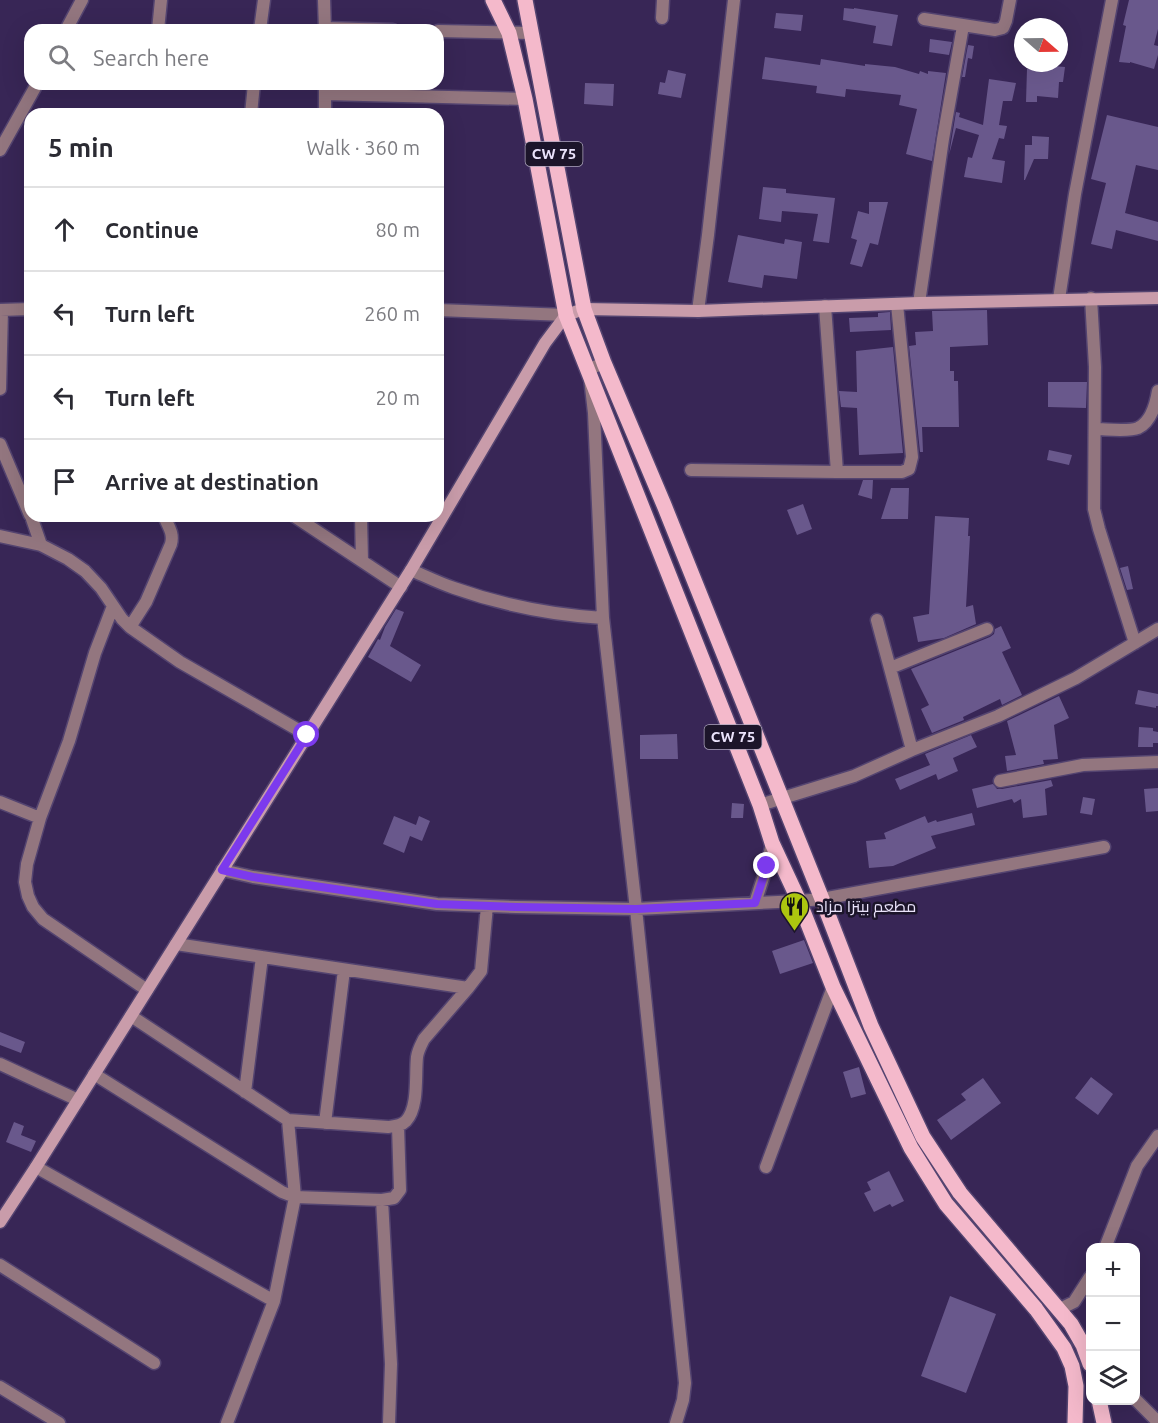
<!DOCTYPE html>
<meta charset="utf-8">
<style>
body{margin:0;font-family:Ubuntu,Cairo,sans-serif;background:#f7f7f7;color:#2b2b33}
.controls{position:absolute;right:18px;bottom:18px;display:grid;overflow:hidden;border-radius:12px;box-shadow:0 6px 24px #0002}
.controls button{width:54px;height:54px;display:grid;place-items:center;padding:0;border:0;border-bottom:2px solid #e1e1e2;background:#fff;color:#2b2b33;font:30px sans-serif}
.compass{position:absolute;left:1014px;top:18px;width:54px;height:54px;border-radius:50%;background:#fff;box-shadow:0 6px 24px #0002;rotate:110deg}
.stop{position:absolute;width:18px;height:18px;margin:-14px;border:4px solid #7c3aed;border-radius:50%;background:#fff}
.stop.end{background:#7c3aed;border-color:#fff;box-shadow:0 2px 6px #0008}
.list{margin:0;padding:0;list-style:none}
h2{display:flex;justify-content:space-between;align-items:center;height:78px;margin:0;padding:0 24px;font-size:26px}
h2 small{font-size:20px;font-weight:400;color:#7c7c81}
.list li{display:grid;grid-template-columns:39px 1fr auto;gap:18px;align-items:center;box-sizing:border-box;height:84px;padding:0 24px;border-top:2px solid #e1e1e2}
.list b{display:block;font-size:22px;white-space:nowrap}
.list em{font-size:20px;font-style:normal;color:#7c7c81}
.icon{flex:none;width:33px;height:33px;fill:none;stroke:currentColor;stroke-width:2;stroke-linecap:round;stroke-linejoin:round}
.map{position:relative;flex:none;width:1158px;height:1423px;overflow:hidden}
.search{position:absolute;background:#fff;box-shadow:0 6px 24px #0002;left:24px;top:24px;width:420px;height:66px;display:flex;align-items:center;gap:15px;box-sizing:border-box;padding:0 21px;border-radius:18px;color:#7c7c81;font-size:22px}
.panel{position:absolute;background:#fff;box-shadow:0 6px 24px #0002;left:24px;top:108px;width:420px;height:414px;border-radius:18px}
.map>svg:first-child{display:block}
.building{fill:#69588c}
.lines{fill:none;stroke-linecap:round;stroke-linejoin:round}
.street-casing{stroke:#544470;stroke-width:15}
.secondary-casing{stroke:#544470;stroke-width:15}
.primary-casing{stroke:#544470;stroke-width:18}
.street{stroke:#93767f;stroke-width:12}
.secondary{stroke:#c99caa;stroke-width:12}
.primary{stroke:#f4b9cb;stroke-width:15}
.route{stroke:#7c3aed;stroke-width:8}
.labels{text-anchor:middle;stroke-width:5;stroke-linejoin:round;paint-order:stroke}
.shield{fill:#1c152a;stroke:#aca5bc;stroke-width:1.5}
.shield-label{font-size:15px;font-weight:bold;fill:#eae3fb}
.poi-label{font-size:16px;fill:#eae3fb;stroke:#1c152a;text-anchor:start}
</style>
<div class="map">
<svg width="1158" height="1423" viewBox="0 0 1158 1423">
<rect width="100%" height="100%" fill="#382656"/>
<path class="building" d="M1129,0H1158V29L1154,45L1158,46V55L1154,69L1130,62V63L1119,62L1126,26L1123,25Z
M844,8L854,9V8L898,15L892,46L873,43L876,26L843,20Z
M776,13L803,15L801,31L774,28Z
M930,39L952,42L949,55L929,52Z
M968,45L974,46L972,59L968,58L965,77H962Z
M765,57L820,65L821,59L865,66V64L895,67L919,74L920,71L928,74V71L946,73L932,161L906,154L917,109L899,105L901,95L846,89L845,97L816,93L817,86L762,79Z
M1041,65L1065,67L1063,82H1059L1058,98L1037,96V102H1026L1027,69H1041Z
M668,70L686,74L681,98L658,94L660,82L665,83Z
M989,79L1016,83L1012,101H1003L999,125L1007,126L1004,139L999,138L992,159L1005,161L1002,183L964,177L968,157L972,158L979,135L956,128L949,155L956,112L960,113L959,117L983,125Z
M585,83L614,84L613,106L584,104Z
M1107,115L1158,127V170L1136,165L1125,213L1158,222V241L1116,230L1112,249L1091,244L1106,183L1091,179Z
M1032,136L1049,137L1048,159H1034L1025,180H1024L1025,145H1032Z
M763,187L786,189V193L835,198L829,243L813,241L818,214L782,211L781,222L759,219Z
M869,202H888L878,245L870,243L862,267L850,264L857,240L851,238L858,211L869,214Z
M738,235L784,244L785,239L802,242L797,279L764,275L762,288L728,282Z
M987,310L988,345L950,347V371H954V381H958L959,427H922L923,452H920L909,346L916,345L915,332L933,331L932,311Z
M890,312L891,330L850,332L849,318L878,317V313Z
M893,347L903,453L859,455L857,408L841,407L839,391L857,392L856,351Z
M1048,382H1087L1086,408L1048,407Z
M1049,450L1072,455L1069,465L1047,460Z
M863,480H873L872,499L858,495Z
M891,488H909L908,519H881Z
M803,504L812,529L797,535L787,510Z
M935,516L969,518L968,536H970L966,607L973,605L976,624L944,638L918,642L913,617L929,614Z
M1128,566L1133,589L1127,590L1120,568Z
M396,609L404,612L390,646L421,665L411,682L368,657L378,639L380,640L385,627Z
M1001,626L1011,648L1002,652L1022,695L1002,705L1000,699L963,717L964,720L932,733L921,709L929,705L911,669L990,637L994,634L995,629Z
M1138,690L1158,694V706H1156V708L1135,704Z
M1059,696L1069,718L1054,725L1058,759L1043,760L1044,764L1007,771L1005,756L1016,755L1007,721Z
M1139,727L1153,728V731L1158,732V743H1153V747H1138Z
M677,734L678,759H640V735Z
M971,735L977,747L953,758L958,771L938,780L936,774L900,790L895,779L930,765L925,754Z
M1051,780L1053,786L1045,789L1047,815L1023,818L1021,799L1014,803L1012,799L977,808L972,789L993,784L997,789H1002Z
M1158,788V811L1146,812L1144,789Z
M1083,797L1095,799L1092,815L1080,813Z
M732,803L744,804L743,818H731Z
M972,813L975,825L931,836L936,848L893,866L869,868L866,841L886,839L884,833L925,816L928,823L936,820L937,822Z
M394,816L416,825L419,816L430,821L422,841L410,836L404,853L383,844Z
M804,940L813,963L780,974L772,951Z
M0,1032L25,1042L21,1053L0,1045Z
M859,1067L866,1094L851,1098L843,1072Z
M1091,1077L1113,1094L1098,1115L1075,1098Z
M983,1078L1001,1103L951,1140L937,1120L966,1100L961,1094Z
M14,1122L24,1126L21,1135L36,1141L31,1152L6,1142Z
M889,1171L904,1201L892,1207L890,1204L874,1212L864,1193L871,1190L867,1182Z
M950,1296L996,1314L966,1393L921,1376Z"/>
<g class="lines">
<defs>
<path id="street" d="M324,0L325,30
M662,18L663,0
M924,19L995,30L1003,28L1006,21L1010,0
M325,28L393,30
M66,30L82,0
M158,30L161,0
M260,30L264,0
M438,31L531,33
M325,94L525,99
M251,114L254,84
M325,114V84
M0,150L37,84
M1091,298L1095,367L1094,509L1099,529L1135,643
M1059,299L1075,194L1112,0
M919,303L943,139L963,26
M825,306L837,472
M0,310L30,309
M438,310L566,315
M698,311L708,235L734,0
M604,363L589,369L594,413L603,618L636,909L685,1383L683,1400L676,1423
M0,389L2,310
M1095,429C1106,429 1128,432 1138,428C1151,422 1156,403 1158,391
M0,444L30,515
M691,470L837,472H902L909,469L912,457L897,304
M31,516L41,545
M294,516L401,587
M361,516L362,561
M0,536L41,545L68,559L85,571L101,588L122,619L130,627L180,662L307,735
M411,570C425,576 439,583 454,588C502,605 553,615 603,618
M113,606L95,653L69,741L40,818L27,864L25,882L28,896L33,907L43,919L147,990
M877,620L912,750
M130,627L146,602L171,544C174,533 168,526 164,516
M890,668L987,629
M1000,781L1083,765L1158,762
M0,802L40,818
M760,805L854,776L912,750L998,716L1076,678L1158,629
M222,870L253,877L437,904L516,907L636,909L799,901L822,899L1104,847
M755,903L767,866L772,843
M176,944L468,988
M131,1016L288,1120L388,1127C395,1126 401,1126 406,1121C419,1107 415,1075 417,1057C418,1050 421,1045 424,1039L468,988L481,971L487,906
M0,1064L78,1100
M94,1074L282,1192L295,1197L382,1200L394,1198L400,1190L398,1126
M245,1092L262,957
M325,1123L344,970
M36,1167L274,1301
M766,1167L833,987
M382,1200L391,1364L389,1423
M1105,1248L1137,1166L1158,1136
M0,1265L154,1363
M1060,1309L1074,1302L1090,1277
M0,1387L59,1423
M1136,1400L1158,1422
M227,1423L274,1301L295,1197L288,1120"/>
<path id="secondary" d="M0,1222L36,1167L411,570L545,343L566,315L584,309L698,311L919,303L1158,298"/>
<path id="primary" d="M493,0L509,33L525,99L566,315L760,805L772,843L799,901L833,987L911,1148L946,1204L1036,1309L1064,1348L1072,1366L1076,1386L1075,1423
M525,0L584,309L604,363L664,505L822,899L871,1026L923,1137L960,1193L1071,1324L1083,1345L1090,1364
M1099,1400L1104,1423"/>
</defs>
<use href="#street" class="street-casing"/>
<use href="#secondary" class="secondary-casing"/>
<use href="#primary" class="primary-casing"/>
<use href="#street" class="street"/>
<use href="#secondary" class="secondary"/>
<use href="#primary" class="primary"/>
</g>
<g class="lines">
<path class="route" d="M307,735L222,870L253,877L437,904L516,907L636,909L755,903L767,866"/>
</g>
<defs>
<symbol id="restaurant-pin" viewBox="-11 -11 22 30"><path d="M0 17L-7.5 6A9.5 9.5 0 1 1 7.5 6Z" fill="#adc60f" stroke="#1c152a"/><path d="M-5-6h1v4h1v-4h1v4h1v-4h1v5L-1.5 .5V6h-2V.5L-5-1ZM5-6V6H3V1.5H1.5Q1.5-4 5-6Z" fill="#111"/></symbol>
</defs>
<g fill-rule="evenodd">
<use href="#restaurant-pin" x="778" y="890" width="33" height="45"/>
</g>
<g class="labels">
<g class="shield">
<rect x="525.5" y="142" width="57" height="24" rx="4.5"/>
<rect x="704.5" y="725" width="57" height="24" rx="4.5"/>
</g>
<g class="shield-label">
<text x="554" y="159">CW 75</text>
<text x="733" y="742">CW 75</text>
</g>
<g class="poi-label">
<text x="816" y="912">مطعم بيتزا مزاد</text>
</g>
</g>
</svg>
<div class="controls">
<button>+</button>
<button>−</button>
<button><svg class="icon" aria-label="layers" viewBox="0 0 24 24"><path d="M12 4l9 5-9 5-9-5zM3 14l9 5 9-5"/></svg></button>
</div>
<svg class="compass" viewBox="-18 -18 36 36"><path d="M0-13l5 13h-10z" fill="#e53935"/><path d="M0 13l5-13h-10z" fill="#7c7c81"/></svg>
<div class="stop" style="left:307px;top:735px"></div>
<div class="stop end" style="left:767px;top:866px"></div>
<div class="search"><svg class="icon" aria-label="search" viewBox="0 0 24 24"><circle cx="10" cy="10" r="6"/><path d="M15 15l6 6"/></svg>Search here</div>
<section class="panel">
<h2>5 min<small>Walk · 360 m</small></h2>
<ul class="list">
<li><svg class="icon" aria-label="ahead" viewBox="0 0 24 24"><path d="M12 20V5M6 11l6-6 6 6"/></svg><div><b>Continue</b></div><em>80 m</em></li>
<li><svg class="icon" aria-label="left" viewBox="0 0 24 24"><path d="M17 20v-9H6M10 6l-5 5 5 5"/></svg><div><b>Turn left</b></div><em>260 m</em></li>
<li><svg class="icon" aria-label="left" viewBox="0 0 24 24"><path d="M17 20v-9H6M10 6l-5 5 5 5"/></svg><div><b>Turn left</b></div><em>20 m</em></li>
<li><svg class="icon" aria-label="arrive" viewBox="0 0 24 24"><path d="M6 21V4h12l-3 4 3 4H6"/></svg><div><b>Arrive at destination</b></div></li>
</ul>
</section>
</div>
